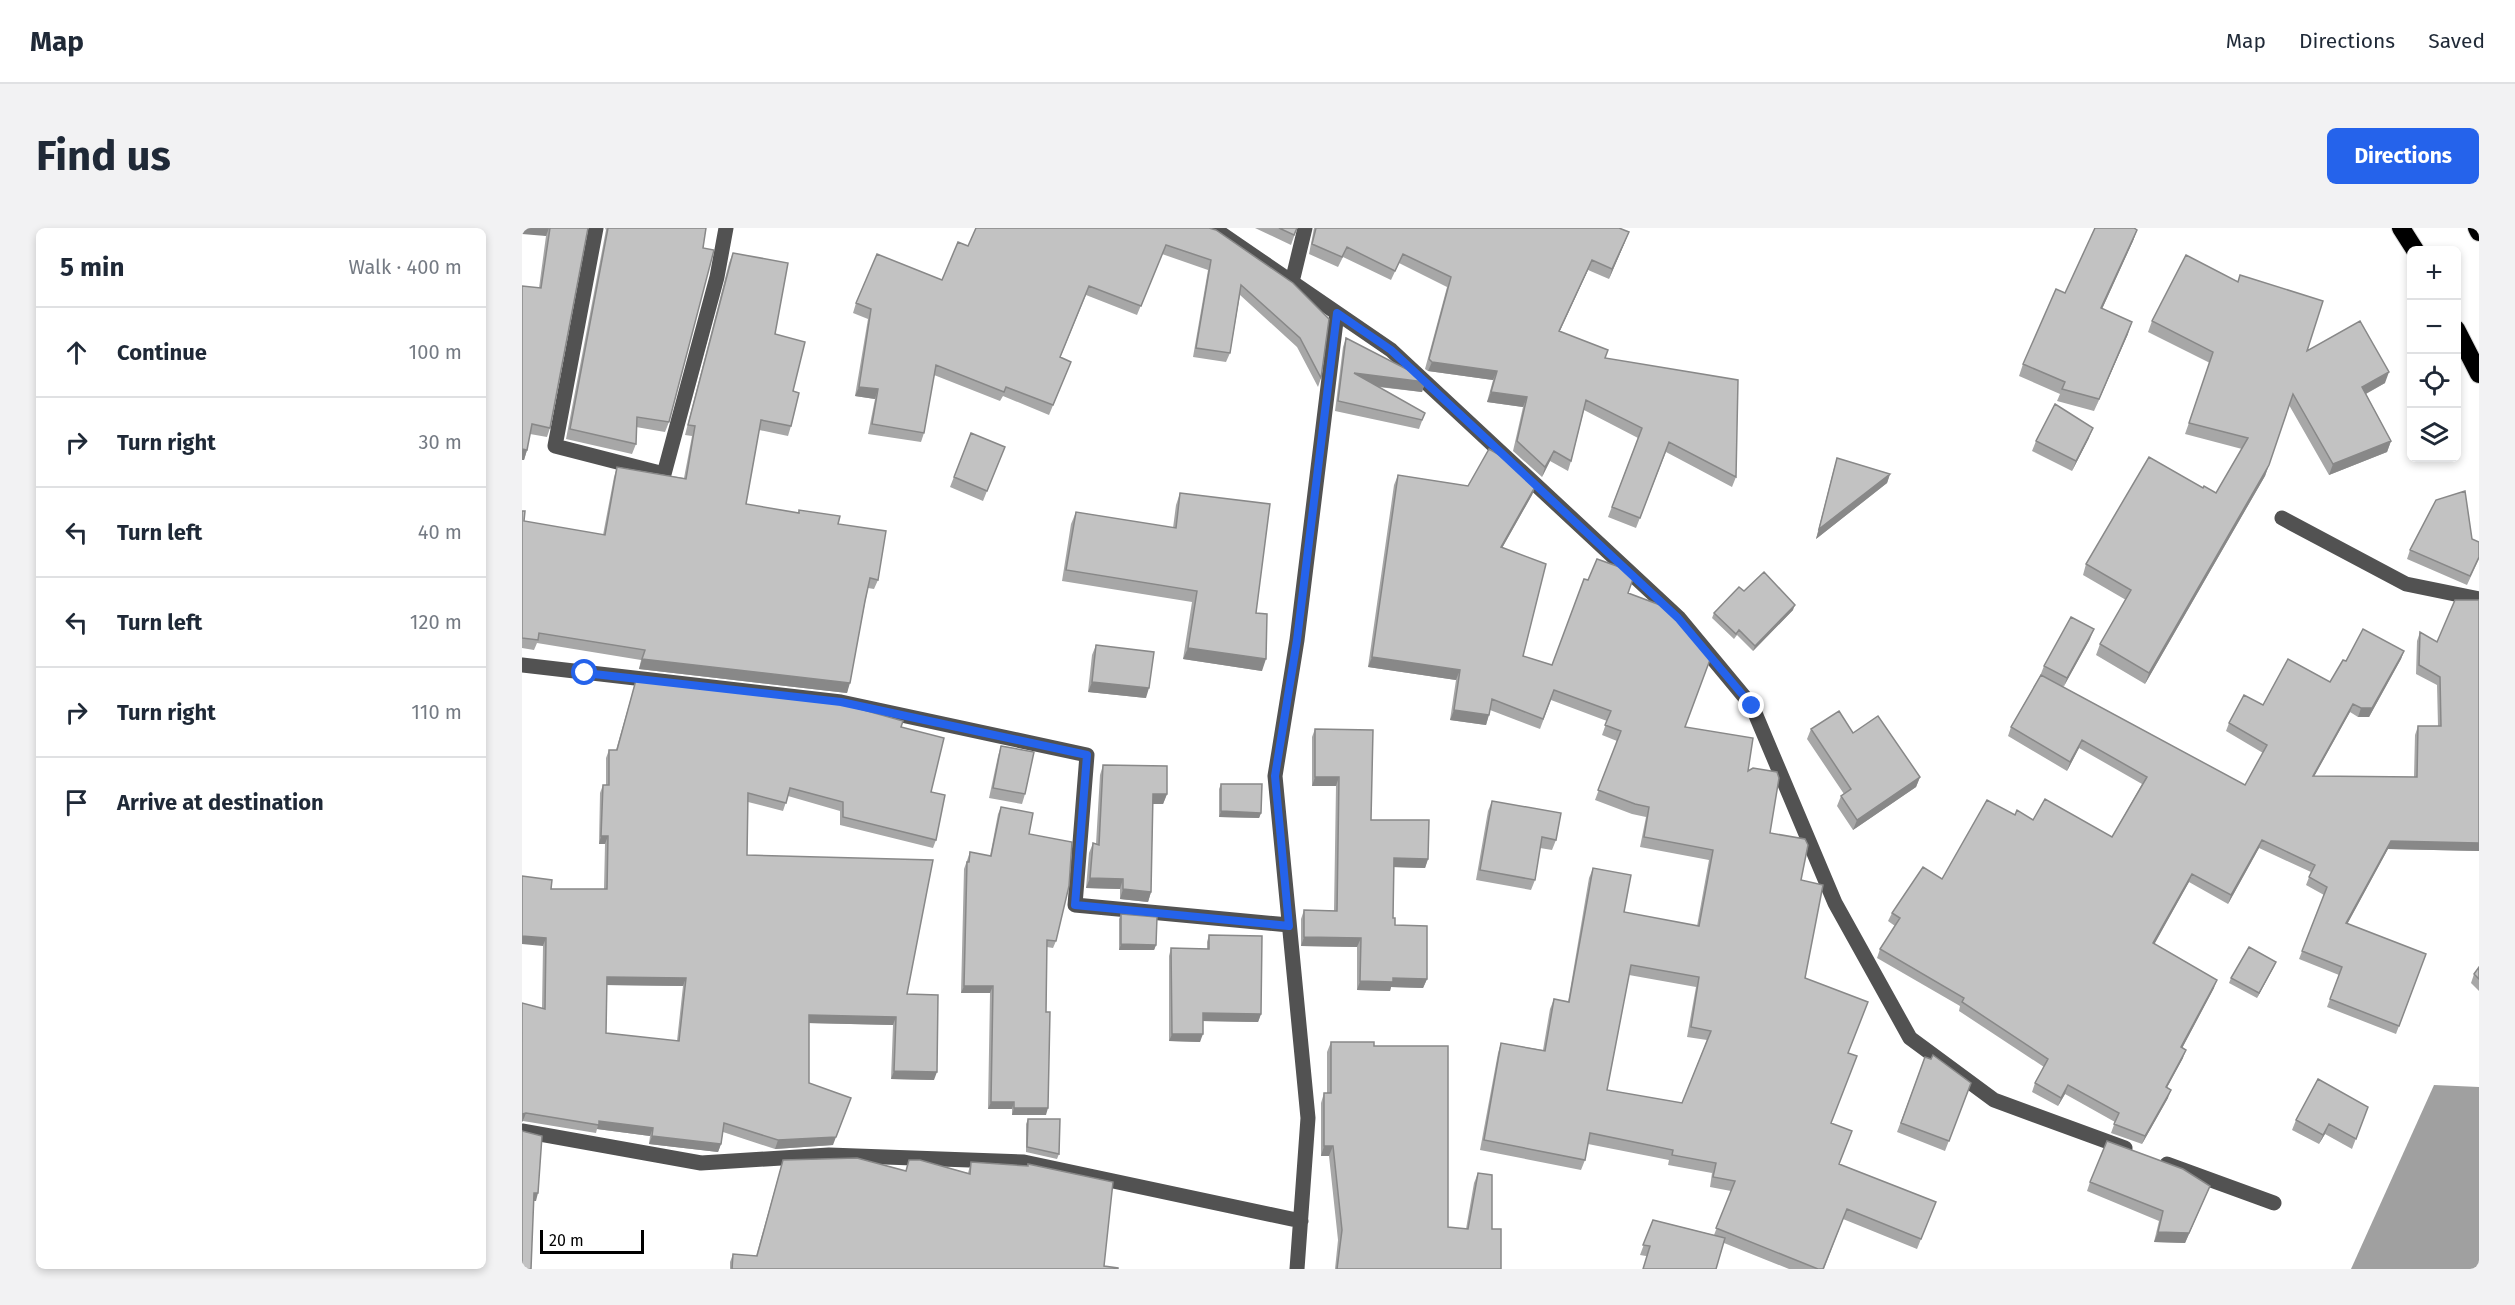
<!DOCTYPE html>
<meta charset="utf-8">
<style>
body{margin:0;font-family:"Fira Sans",sans-serif;background:#f2f2f3;color:#1f2937}
.controls{position:absolute;right:18px;top:18px;display:grid;overflow:hidden;border-radius:9px;box-shadow:0 3px 9px #0003}
.controls button{width:54px;height:54px;display:grid;place-items:center;padding:0;border:0;border-bottom:2px solid #e0e1e3;background:#fff;color:#1f2937;font:30px sans-serif}
.scale{position:absolute;left:18px;bottom:15px;width:104px;box-sizing:border-box;padding-left:6px;border:3px solid #000;border-top:0;font-size:16px;line-height:21px;white-space:nowrap;color:#000;-webkit-text-stroke:4px #fff;paint-order:stroke}
.stop{position:absolute;width:18px;height:18px;margin:-14px;border:4px solid #2563eb;border-radius:50%;background:#fff}
.stop.end{background:#2563eb;border-color:#fff;box-shadow:0 2px 6px #0008}
.list{margin:0;padding:0;list-style:none}
h2{display:flex;justify-content:space-between;align-items:center;height:78px;margin:0;padding:0 24px;font-size:26px}
h2 small{font-size:20px;font-weight:400;color:#747a83}
.list li{display:grid;grid-template-columns:39px 1fr auto;gap:18px;align-items:center;box-sizing:border-box;height:90px;padding:0 24px;border-top:2px solid #e0e1e3}
.list b{display:block;font-size:22px;white-space:nowrap}
.list em{font-size:20px;font-style:normal;color:#747a83}
.icon{flex:none;width:33px;height:33px;fill:none;stroke:currentColor;stroke-width:2;stroke-linecap:round;stroke-linejoin:round}
.map{position:relative;flex:none;width:1957px;height:1041px;overflow:hidden;border-radius:9px}
header{display:flex;align-items:center;gap:36px;box-sizing:border-box;height:84px;padding:0 30px;background:#fff;border-bottom:2px solid #e0e1e3}
header strong{font-size:28px}
nav{display:flex;gap:33px;margin-inline-start:auto;font-size:21px}
.intro{display:flex;align-items:center;justify-content:space-between;box-sizing:border-box;height:144px;padding:0 36px}
h1{margin:0;font-size:42px}
.button{padding:15px 27px;border-radius:9px;background:#2563eb;color:#fff;font-size:21px;font-weight:700}
main{display:flex;gap:36px;padding:0 36px}
aside{flex:1;background:#fff;border-radius:9px;box-shadow:0 3px 9px #0003}
.map>svg:first-child{display:block}
.water{fill:#a0a0a0}
.lines{fill:none;stroke-linecap:round;stroke-linejoin:round}
.highway-casing{stroke:#dbdbdb;stroke-width:20}
.minor{stroke:#525252;stroke-width:15}
.highway{stroke:#000;stroke-width:18}
.wall{fill:#a7a7a7;fill-rule:evenodd}
.shaded-wall{fill:#888}
.building{fill:#c2c2c2;stroke:#888;stroke-width:1.5;fill-rule:evenodd}
.route{stroke:#2563eb;stroke-width:8}
</style>
<header>
<strong>Map</strong>
<nav><a>Map</a><a>Directions</a><a>Saved</a></nav>
</header>
<div class="intro"><h1>Find us</h1><a class="button">Directions</a></div>
<main>
<aside>
<h2>5 min<small>Walk · 400 m</small></h2>
<ul class="list">
<li><svg class="icon" aria-label="ahead" viewBox="0 0 24 24"><path d="M12 20V5M6 11l6-6 6 6"/></svg><div><b>Continue</b></div><em>100 m</em></li>
<li><svg class="icon" aria-label="right" viewBox="0 0 24 24"><path d="M7 20v-9h11M14 6l5 5-5 5"/></svg><div><b>Turn right</b></div><em>30 m</em></li>
<li><svg class="icon" aria-label="left" viewBox="0 0 24 24"><path d="M17 20v-9H6M10 6l-5 5 5 5"/></svg><div><b>Turn left</b></div><em>40 m</em></li>
<li><svg class="icon" aria-label="left" viewBox="0 0 24 24"><path d="M17 20v-9H6M10 6l-5 5 5 5"/></svg><div><b>Turn left</b></div><em>120 m</em></li>
<li><svg class="icon" aria-label="right" viewBox="0 0 24 24"><path d="M7 20v-9h11M14 6l5 5-5 5"/></svg><div><b>Turn right</b></div><em>110 m</em></li>
<li><svg class="icon" aria-label="arrive" viewBox="0 0 24 24"><path d="M6 21V4h12l-3 4 3 4H6"/></svg><div><b>Arrive at destination</b></div></li>
</ul>
</aside>
<div class="map">
<svg width="1957" height="1041" viewBox="0 0 1957 1041">
<rect width="100%" height="100%" fill="#fff"/>
<path class="water" d="M1912,857L1957,859V1041H1829Z"/>
<g class="lines">
<defs>
<path id="highway" d="M1879,0L1893,22
M1955,0L1957,4
M1934,101L1957,146"/>
</defs>
<use href="#highway" class="highway-casing"/>
<path class="minor" d="M74,0L33,218L142,246L195,49L204,0
M691,0L869,122L1157,390L1230,478L1313,675L1388,810L1472,872L1603,920
M770,54L783,0
M1760,290L1884,356L1957,371
M0,437L319,474L565,527L553,677L767,697
M0,903L179,935L307,927L502,934L779,993
M1645,936L1752,975
M775,1041L786,890L753,548L775,412L815,85"/>
<use href="#highway" class="highway"/>
</g>
<path class="wall" d="M0,0H66L28,200L25,209L8,206L5,222L2,232H0V58L17,60L24,8Z
M83,0H184L147,194L143,204L114,199V216L110,226L44,211L84,2Z
M687,0L771,55L799,150L796,159L775,119L718,67L708,125L704,134L671,129L686,42L640,26L615,87L564,67L538,130L549,134L527,187L481,168L478,173L412,147L402,205L399,214L346,206L353,171L333,168L346,91L331,85L334,75L420,52L446,18Z
M733,0H775L769,17Z
M792,0H1097L1103,14L1087,51L1066,42L1038,103L1083,130L1214,249L1210,259L1144,224L1114,300L1086,289L1116,210L1062,182L1049,233L1046,243L1028,233L1020,249L991,223L1001,179L965,174L971,152L906,143L903,141L925,59L877,35L869,52L821,29L816,39L787,26Z
M1615,2L1611,13L1580,81L1606,106L1572,183L1535,173L1538,166L1497,148L1501,136L1543,65Z
M211,25L253,106L271,163L269,198L266,208L237,202L224,276L276,285L277,282L316,296L356,352L352,361L346,360L325,465L117,441L119,432L15,415L12,422L0,420V283L2,293L81,307L92,249L95,239L162,250L170,208L163,207L207,35Z
M1630,93L1785,123L1863,155L1844,166L1869,213L1865,224L1807,247L1767,177L1743,248L1623,456L1574,427L1578,416L1604,372L1561,347L1564,336L1681,260L1694,265L1720,221L1663,206L1688,135L1626,104Z
M824,110L903,154L900,164L856,159L903,185L897,201L813,183L821,119Z
M449,205L479,228L461,273L428,259Z
M1567,210L1550,243L1510,223L1514,213Z
M1315,230L1368,246L1365,255L1294,311L1312,240Z
M876,247L946,258L1014,257L1010,267L980,320L1001,428L1030,437L1106,365L1163,499L1226,543L1248,605L1279,652L1283,750L1326,825L1309,895L1317,936L1414,974L1395,1021L1321,991L1302,1041H1267L1202,1015L1124,1028L1118,1027L1131,992L1192,1007L1209,963L1188,959L1190,945L1146,937L1147,932L1066,916L1063,932L1059,942L958,922L976,825L979,815L1021,822L1028,781L1032,771L1046,774L1067,650L1071,640L1102,684L1175,698L1187,632L1118,619L1124,589L1110,586L1073,572L1095,513L1080,507L1085,493L1029,472L1018,501L968,482L964,497L928,492L934,452L846,439L872,257ZM1107,747L1174,759L1165,809L1185,812L1160,875L1085,862Z
M658,265L734,385L740,443L661,431L670,374L540,353L549,296L554,284L651,300L654,277Z
M1950,311L1957,314V331L1945,357L1885,331L1888,322Z
M1222,363L1271,382L1231,423L1215,407L1212,411L1190,390L1192,385Z
M1898,404L1915,414L1957,623L1866,621L1825,696L1904,726L1874,806L1805,779L1817,747L1777,731L1802,667L1784,657L1789,644L1737,620L1706,676L1667,654L1632,716L1692,760L1660,820L1661,830L1645,859L1646,870L1620,916L1589,905L1593,894L1543,866L1536,878L1510,864L1513,855L1522,839L1437,783L1438,778L1355,730L1358,721L1373,698L1366,693L1370,685L1420,651L1493,587L1590,609L1620,556L1557,520L1545,543L1486,508L1489,499L1518,448L1522,438L1568,411L1541,459L1723,557L1741,525L1704,503L1707,495L1741,477L1808,454L1824,433L1882,423L1879,431L1847,489H1836L1828,484L1792,548L1892,549L1893,507L1896,498H1916L1915,457L1894,446L1895,413Z
M574,417L624,470L566,464L570,427Z
M114,452L379,499L409,564L414,612L411,620L318,597V583L266,568L261,583L226,574L225,627L385,766L412,852L369,851L371,797L287,795V855L311,917L253,921L201,904L199,916L196,924L127,916L128,908L75,901L74,905L1,893L20,780L21,718L29,661H82L83,616H77L78,565L81,557H84V530L87,522H94ZM85,757L161,758L155,813L84,805Z
M793,501L849,592L906,631L903,640L872,639L871,690L873,697L905,751L901,760L869,759L868,763L835,762V719L779,718V691L782,682L812,683L814,558H790V509Z
M1289,501L1331,505L1398,549L1394,559L1331,602L1315,578L1319,568L1322,566L1285,511Z
M479,518L503,566L500,576L467,570L476,528Z
M581,537L645,566L641,576H631L629,664L626,674L598,671V661L564,660L567,625L571,615L574,616L578,547Z
M699,556L739,585L737,590L697,589V561Z
M970,573L1034,612L1030,622L1018,620L1013,652L1009,662L954,652L966,583Z
M479,579L507,606L534,713L531,720L525,719L524,784V887H490V881H466L468,765H439L442,641L448,624L468,628L476,586Z
M599,686L634,717L632,722H597V691Z
M687,707L739,786L736,794L681,793L678,814L647,813V728L649,720L685,721V714Z
M1754,734L1735,770L1707,755L1709,750Z
M1957,739V763L1949,755L1952,746Z
M809,814L852,818L926,999L944,1001L952,955L956,945L979,1041H813L816,1012L807,928H799V875L802,865H805V824Z
M1403,829L1449,855L1423,923L1375,904Z
M1846,879L1830,921L1803,906L1797,916L1770,902L1774,892Z
M506,891L537,926L535,931L504,924V896Z
M261,932L384,943L387,932L446,945L449,934L505,938L506,936L582,1038L596,1041H208V1034L211,1026L234,1028Z
M1568,954L1688,958L1663,1015L1632,1014L1637,993L1565,963Z"/>
<path class="shaded-wall" d="M0,0H27L24,8L0,6Z
M1615,2L1611,13L1575,92L1579,80Z
M1107,4L1103,14L1087,51L1090,41Z
M1070,32L1066,42L1033,113L1037,103Z
M1610,94L1606,106L1572,183L1577,171Z
M910,134L975,143L971,152L906,143Z
M1867,144L1863,155L1836,170L1840,159Z
M832,145L903,154L900,164L829,155Z
M337,159L356,161L353,171L333,168Z
M969,164L1005,169L1001,179L965,174Z
M1571,200L1567,210L1550,243L1554,233Z
M1869,213L1865,224L1807,247L1811,236Z
M0,221L5,222L2,232H0Z
M1032,223L1028,233L1020,249L1023,239Z
M1747,237L1743,248L1623,456L1627,445Z
M1368,246L1365,255L1294,311L1297,301Z
M1014,257L1010,267L975,329L979,319Z
M1273,377L1271,382L1231,423L1233,418Z
M1572,401L1568,411L1541,460L1545,450Z
M666,420L744,431L740,443L661,431Z
M1882,423L1879,431L1847,489H1836L1839,480Z
M850,429L938,442L934,452L846,439Z
M120,431L328,455L325,465L117,441Z
M570,454L627,460L624,470L566,464Z
M1831,476L1828,484L1788,556L1791,548Z
M932,482L967,487L964,497L928,492Z
M1560,512L1557,520L1545,543L1548,534Z
M793,549H817L814,558H790Z
M1398,549L1394,559L1331,602L1335,592Z
M631,566H645L641,576H628Z
M699,583L739,585L737,590L697,589Z
M79,608H86L83,616H77Z
M1740,612L1737,620L1706,676L1709,667Z
M1869,613L1957,615V623L1866,621L1821,704L1824,695Z
M872,630L906,631L903,640L869,639Z
M1670,646L1667,654L1628,724L1631,715Z
M568,650L601,651L598,661L564,660Z
M601,661L629,664L626,674L598,671Z
M0,708L24,710L21,718L0,716Z
M782,709L839,710L835,719L779,718Z
M599,716L634,717L632,722H597Z
M1754,734L1752,739L1735,770L1737,765Z
M85,749L164,750L161,758L82,757Z
M871,750L905,751L901,760L869,759L868,763L835,762L838,753Z
M1695,752L1692,760L1656,828L1659,819Z
M442,758H471L468,765H439Z
M681,785L739,786L736,794L678,793Z
M287,787L374,789L371,797L284,795Z
M650,806H681L678,814L647,813Z
M1664,822L1661,830L1641,867L1644,859Z
M372,843L415,844L412,852L369,851Z
M1546,857L1543,866L1536,878L1539,870Z
M1649,862L1646,870L1620,916L1623,908Z
M329,870L311,917L253,921L256,912Z
M469,874H492L490,881H466Z
M492,880H526L524,887H490Z
M4,885L1,893L0,894V886Z
M77,893L131,900L128,908L75,901Z
M1807,896L1803,906L1797,916L1801,907Z
M130,908L199,916L196,924L127,916Z
M802,918H811L807,928H799Z
M1688,958L1663,1015L1632,1014L1636,1004Z
M12,965H16L14,973H9Z"/>
<path class="building" d="M28,0H66L28,200L10,196L5,222L0,221V58L19,60Z
M86,0H184L181,20L192,22L147,194L115,189L114,216L48,201Z
M454,0H687L694,2L771,55L807,91L799,150L778,110L719,57L708,125L674,120L689,32L644,17L619,78L567,58L538,129L549,134L531,177L484,159L482,164L414,137L402,205L350,196L356,161L337,159L349,81L334,75L355,26L420,52L436,14L446,18Z
M757,0H775L772,7Z
M794,0H1097L1107,4L1090,41L1070,32L1037,103L1086,122L1083,130L1216,152L1214,249L1147,214L1118,290L1090,279L1120,200L1064,172L1049,233L1032,223L1023,239L995,213L1005,169L969,164L975,143L910,134L907,131L929,49L881,26L873,43L825,19L820,29L790,16Z
M1573,0H1612L1615,2L1579,80L1610,94L1577,171L1540,161L1543,154L1501,136L1534,61L1543,65Z
M211,25L266,35L253,106L283,114L271,163L277,165L269,198L239,192L224,276L277,285V282L318,288L316,296L364,303L356,352L348,350L343,373L328,455L120,431L123,422L17,405L16,412L0,410V283H3L2,293L83,307L95,239L164,251L173,198L166,197Z
M1664,27L1716,54L1718,47L1801,73L1785,123L1838,93L1867,144L1840,159L1869,213L1811,236L1771,166L1747,237L1627,445L1578,416L1609,362L1564,336L1627,229L1681,260L1682,258L1694,265L1726,210L1667,195L1691,124L1630,93Z
M824,110L896,147L903,154L832,145L903,185L900,192L816,173Z
M1533,176L1571,200L1554,233L1514,213Z
M449,205L483,219L465,263L432,249Z
M967,221L988,233L1014,257L979,319L1024,336L1001,428L1030,437L1062,351L1066,352L1075,331L1106,342L1112,348L1106,365L1146,380L1189,429L1163,499L1231,510L1226,543L1231,540L1255,544L1257,550L1248,605L1283,611L1286,617L1279,652L1301,657L1283,750L1346,774L1326,825L1335,828L1309,895L1330,903L1317,936L1414,974L1399,1011L1325,981L1301,1041H1296L1194,1000L1213,953L1191,949L1194,935L1150,927L1151,922L1068,905L1063,932L962,912L979,815L1023,823L1032,771L1047,774L1071,640L1109,647L1102,684L1177,698L1191,622L1122,609L1127,579L1113,576L1076,562L1099,503L1083,497L1089,483L1032,462L1021,491L970,471L967,487L932,482L938,442L850,429L876,247L946,258ZM1109,737L1177,749L1169,799L1189,803L1160,875L1085,862Z
M1315,230L1368,246L1297,301Z
M1943,263L1950,311L1957,314V329L1948,348L1888,322L1914,272Z
M658,265L748,276L734,385L745,386L744,431L666,420L675,363L544,342L554,284L654,300Z
M1242,344L1273,377L1233,418L1217,402L1214,406L1192,385L1217,359L1222,363Z
M1933,372H1957V615L1869,613L1824,695L1904,726L1877,798L1808,771L1820,739L1780,723L1805,659L1787,649L1793,637L1740,612L1709,667L1670,646L1631,715L1695,752L1659,819L1664,822L1644,859L1649,862L1623,908L1592,896L1597,885L1546,857L1539,870L1513,855L1526,831L1440,774L1442,770L1358,721L1378,690L1370,685L1401,639L1420,651L1465,572L1493,587L1495,582L1511,592L1523,571L1590,609L1625,549L1560,512L1548,534L1489,499L1519,447L1723,557L1745,517L1707,495L1722,467L1741,477L1766,431L1808,454L1821,432L1824,433L1841,401L1882,423L1850,480H1839L1831,476L1791,548L1895,549L1896,498H1919L1918,449L1897,437L1898,404L1915,414Z
M1549,389L1572,401L1545,450L1522,438Z
M574,417L632,424L627,460L570,454Z
M114,452L320,476L381,493L379,499L422,510L409,564L423,567L414,612L321,589V574L268,560L264,575L226,565L225,627L411,632L385,766L416,767L415,844L372,843L374,789L287,787V855L329,870L314,909L256,912L202,895L199,916L130,908L131,900L77,893V897L4,885L0,886V775L23,781L24,710L0,708V648L30,652L29,661H85L86,608H79L81,557H87V522H95ZM85,749L164,750L157,813L84,805Z
M1317,483L1331,505L1356,488L1398,549L1335,592L1319,568L1329,561L1289,501Z
M793,501L851,502L849,592H907L906,631L872,630L871,690H873V697L905,698V751L871,750V754L838,753L839,710L782,709V682L815,683L817,549H793Z
M479,518L512,524L503,566L471,560Z
M581,537L645,538V566H631L629,664L601,661V651L568,650L571,615L577,617Z
M699,556H740L739,585L699,583Z
M970,573L1039,585L1034,612L1020,609L1013,652L958,642Z
M479,579L511,585L507,606L550,614L547,658L534,713L525,712L524,784H528L526,880H492V874H469L471,758H442L445,634H447L448,624L469,628Z
M599,686L635,689L634,717L599,716Z
M687,707L740,708L739,786L681,785V806H650L649,720L687,721Z
M1727,719L1754,734L1737,765L1709,750Z
M1957,739V751L1952,746Z
M809,814H852V818H926V999L946,1001L956,945L970,947V1001H979V1041H815L820,1002L811,918H802V865H809Z
M1411,827L1449,855L1427,913L1379,895L1403,829L1409,831Z
M1796,851L1846,879L1834,911L1807,896L1801,907L1774,892Z
M506,891H538L537,926L505,919Z
M0,903L20,908L16,965H12L9,1041H0Z
M1585,913L1661,941L1688,958L1667,1005L1636,1004L1641,983L1568,954Z
M335,930L384,943L387,932H398L448,946L449,934L506,938V936L591,954L582,1038L596,1040V1041H210L211,1026L235,1028L261,932Z
M1131,992L1203,1010L1194,1041H1121L1128,1018L1121,1017Z"/>
<g class="lines">
<path class="route" d="M63,445L319,474L565,527L553,677L767,698L753,548L775,412L815,85L869,122L1156,390L1230,478"/>
</g>
</svg>
<div class="controls">
<button>+</button>
<button>−</button>
<button><svg class="icon" aria-label="locate" viewBox="0 0 24 24"><circle cx="12" cy="12" r="6"/><path d="M12 2v4M12 18v4M2 12h4M18 12h4"/></svg></button>
<button><svg class="icon" aria-label="layers" viewBox="0 0 24 24"><path d="M12 4l9 5-9 5-9-5zM3 14l9 5 9-5"/></svg></button>
</div>
<div class="scale">20 m</div>
<div class="stop" style="left:63px;top:445px"></div>
<div class="stop end" style="left:1230px;top:478px"></div>
</div>
</main>
